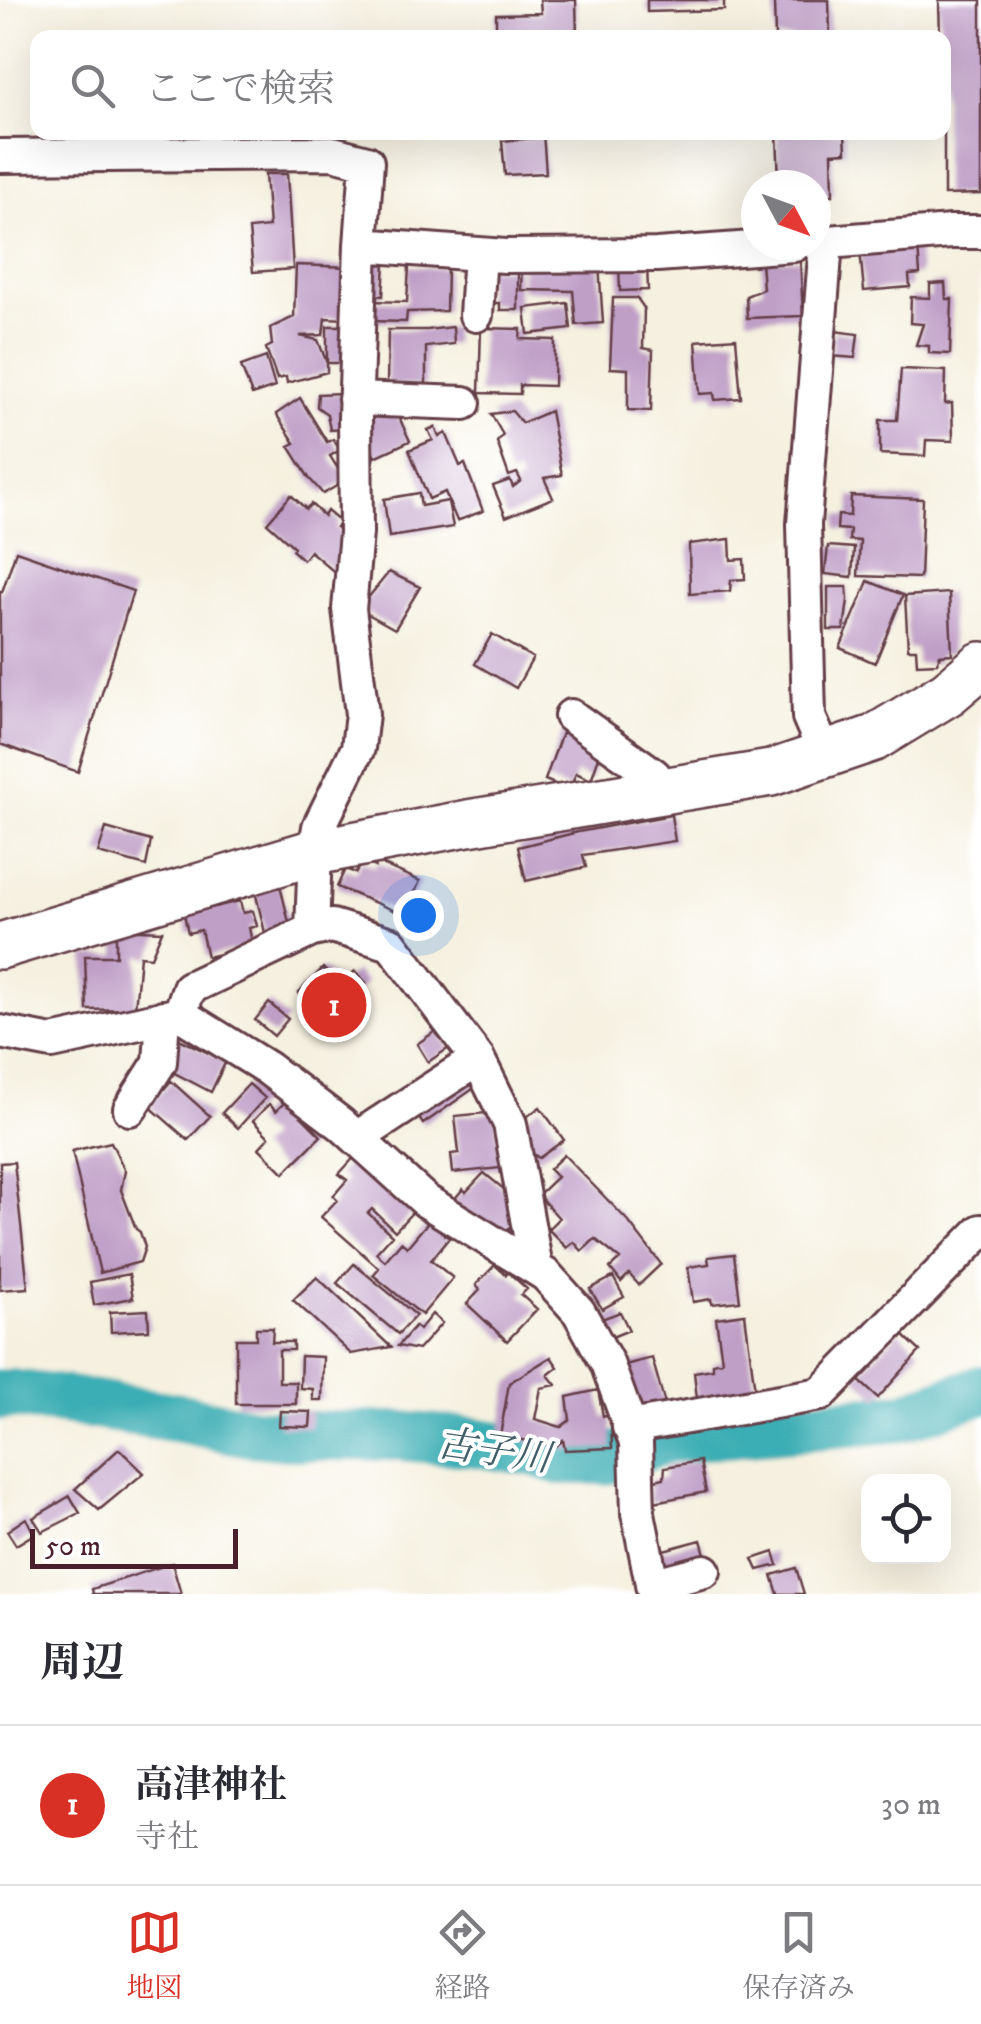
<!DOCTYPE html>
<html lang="ja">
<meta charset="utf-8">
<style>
body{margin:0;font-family:"IM FELL DW Pica","Noto Serif JP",serif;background:#f7f7f7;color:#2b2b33}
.controls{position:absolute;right:30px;bottom:30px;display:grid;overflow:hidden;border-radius:20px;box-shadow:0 10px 40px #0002}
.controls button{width:90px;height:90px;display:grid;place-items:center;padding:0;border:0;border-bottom:2px solid #e1e1e2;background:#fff;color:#2b2b33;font:50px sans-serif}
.compass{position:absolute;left:741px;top:170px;width:90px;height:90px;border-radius:50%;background:#fff;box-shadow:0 10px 40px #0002;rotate:131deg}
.scale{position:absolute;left:30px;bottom:25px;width:208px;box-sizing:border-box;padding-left:10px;border:5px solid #4a1f2b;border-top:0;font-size:28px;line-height:35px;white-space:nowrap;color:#4a1f2b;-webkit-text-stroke:8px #fff;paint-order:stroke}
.you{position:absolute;left:418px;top:915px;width:35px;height:35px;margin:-25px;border:8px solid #fff;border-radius:50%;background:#1a73e8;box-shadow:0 0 0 15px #1a73e833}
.badge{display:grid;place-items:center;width:65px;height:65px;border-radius:50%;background:#d93025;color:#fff;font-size:32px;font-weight:700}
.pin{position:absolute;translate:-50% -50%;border:5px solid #fff;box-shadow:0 2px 10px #0006}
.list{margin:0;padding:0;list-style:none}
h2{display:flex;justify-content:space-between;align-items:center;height:130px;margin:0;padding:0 40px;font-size:42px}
h2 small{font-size:32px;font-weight:400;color:#7c7c81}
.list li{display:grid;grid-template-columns:65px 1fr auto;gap:30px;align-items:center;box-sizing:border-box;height:160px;padding:0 40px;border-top:2px solid #e1e1e2}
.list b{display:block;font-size:38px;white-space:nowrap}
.list p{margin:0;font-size:32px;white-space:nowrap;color:#7c7c81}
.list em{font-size:32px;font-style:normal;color:#7c7c81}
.icon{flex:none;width:55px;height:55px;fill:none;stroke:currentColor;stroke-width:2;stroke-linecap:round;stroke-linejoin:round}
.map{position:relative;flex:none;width:981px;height:1594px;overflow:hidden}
.search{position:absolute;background:#fff;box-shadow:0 10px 40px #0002;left:30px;right:30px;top:30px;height:110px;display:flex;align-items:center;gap:25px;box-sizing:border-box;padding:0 35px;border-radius:20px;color:#7c7c81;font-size:38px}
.sheet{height:290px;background:#fff}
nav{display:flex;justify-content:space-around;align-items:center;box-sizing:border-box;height:140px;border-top:2px solid #e1e1e2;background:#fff;font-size:28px;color:#7c7c81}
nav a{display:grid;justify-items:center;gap:5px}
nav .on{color:#d93025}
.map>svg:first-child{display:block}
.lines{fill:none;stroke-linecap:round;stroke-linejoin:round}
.river{stroke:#3badb4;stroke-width:50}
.building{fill:#c09fc7}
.street-casing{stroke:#643e46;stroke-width:38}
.secondary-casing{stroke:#643e46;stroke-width:50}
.street{stroke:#fff;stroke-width:32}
.secondary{stroke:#fff;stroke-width:45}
.labels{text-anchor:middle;stroke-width:8;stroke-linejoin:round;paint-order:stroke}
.water-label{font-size:38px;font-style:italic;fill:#435f69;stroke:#fff}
</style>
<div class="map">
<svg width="981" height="1594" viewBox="0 0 981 1594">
<rect width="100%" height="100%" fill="#fff"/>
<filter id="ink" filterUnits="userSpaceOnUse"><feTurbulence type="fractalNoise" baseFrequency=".01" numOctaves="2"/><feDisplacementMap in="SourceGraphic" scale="20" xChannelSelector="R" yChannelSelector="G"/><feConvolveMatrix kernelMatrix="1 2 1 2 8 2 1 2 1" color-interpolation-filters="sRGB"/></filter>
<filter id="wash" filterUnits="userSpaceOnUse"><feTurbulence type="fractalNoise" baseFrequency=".0048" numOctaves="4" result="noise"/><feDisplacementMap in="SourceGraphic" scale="40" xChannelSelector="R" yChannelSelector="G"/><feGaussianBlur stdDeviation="2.25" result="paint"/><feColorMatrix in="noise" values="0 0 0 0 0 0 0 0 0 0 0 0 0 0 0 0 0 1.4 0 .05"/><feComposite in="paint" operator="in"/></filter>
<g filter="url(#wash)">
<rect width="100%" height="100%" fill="#f5f0df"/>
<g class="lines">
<path class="river" d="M0,1395L12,1394L70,1401L186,1419L248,1432L287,1436H400L473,1442L532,1451L560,1460H607L669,1438L903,1417L981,1390"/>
</g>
<g id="blocks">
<path class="building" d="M540,0H576L577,38H555L554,33H542V38H496V14L541,13Z
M647,0H724V10L647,12Z
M774,0H829L830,38H775Z
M939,0H981V194L944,195V38H940Z
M533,132H543L546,173L505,175L502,141L533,138Z
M777,132H845L846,152L832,153L833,195L816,196V185L779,183Z
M265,174H287L293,269L253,272L249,229L269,227Z
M918,245L920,274L909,275L910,287L864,291L860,250Z
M800,259L803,316L747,318L746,296L763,289L761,261Z
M369,261L385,263L383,296L367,295Z
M522,263L599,265L603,323L576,325L573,291L521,290Z
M296,265L349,267L347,319L325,318L323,335L300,336L318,340L327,363V372L287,383L286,377L277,379L266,348L272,345L270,328L294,317Z
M619,265H647L648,290L620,291Z
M409,266L447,269L446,311L407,312L406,322L369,321V301L407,302Z
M487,268H518V310H500V303H487Z
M945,283L946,299H952L950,354L929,353V346L916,345L923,324L910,323L911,297L930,298V284Z
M613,298H637L644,308L643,348L653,350L651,411L628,410V369L610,368Z
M568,303L571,329L528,334L525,308Z
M327,326H347L346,363H327Z
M453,327L454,344L426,347V386L387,385L388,330H427Z
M481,328L521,329L520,339L555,340L554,386L520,385V394L479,393Z
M834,331L858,334L855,358L831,356Z
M736,338L741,398L715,400L714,393L700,394L696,341Z
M266,357L275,387L252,395L241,366Z
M901,369L946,371L945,404L952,403L953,441L926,440L925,456L880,454V420H897Z
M343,393L344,429L330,430L327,414L317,407L318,394Z
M300,398L327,442L333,439L340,450L330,456L338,469L345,464V481L323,494L309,478L289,446L295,443L276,414Z
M512,411L522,423L550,411L562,475L544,478L553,498L506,517L493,486L510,480L513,487L521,481L517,473L509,476L497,442L503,435L491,414Z
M397,413L410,441L375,457L362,430L363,416Z
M435,427L439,437L446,433L460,466L465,464L483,511L457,521L445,492L429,499L409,450L433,440L428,430Z
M419,493L421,506L448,501L453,527L389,537L384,499Z
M291,495L306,509L311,504L324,516L327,511L340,522L336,527L347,536L339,576L310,551L303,560L292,550L294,547L267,523Z
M851,496L923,499L920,578L858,576L860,541L849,540L850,530L837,529L838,515L850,516Z
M730,539L731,560L744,559L745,579L731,580L730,591L690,594L689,544Z
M828,546L854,548L852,577L825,574Z
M16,551L133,591L78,772L0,744V591L2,592Z
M389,572L420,587L395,629L359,609Z
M868,581L903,595L875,663L840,648Z
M828,587H847L848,600L844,630H828Z
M949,593L952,654L940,655L937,663L917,664L916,649H908L905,596Z
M492,634L533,658L516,688L475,664Z
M563,730L602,748L591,780L576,773L570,790L545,780Z
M671,815L675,841L583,855L586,867L526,881L518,847L578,832Z
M106,828L151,841L146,866L98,853Z
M361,861L375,867L377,862L420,881L405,915L337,887L345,869L356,873Z
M280,885L291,931L266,937L255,891Z
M240,901L243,913L253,911L257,926L249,928L253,946L207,957L201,930L188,933L184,914Z
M116,929L162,931L151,957L140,956L135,1009L87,1010L85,956H116Z
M323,968L340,985L355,971L366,983L350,998L363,1012L340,1035L298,993Z
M269,1003L288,1019L274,1036L255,1020Z
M437,1030L449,1048L428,1062L417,1044Z
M177,1038L226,1061L211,1092L169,1070Z
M472,1066L483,1082L423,1124L412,1108Z
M171,1081L210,1116L188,1140L149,1106Z
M249,1084L265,1098L238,1128L222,1113Z
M286,1101L321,1136L284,1173L259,1148L269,1137L253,1121L269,1104L276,1111Z
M540,1107L564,1140L539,1158L523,1147L517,1124Z
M496,1112L501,1168L453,1173L451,1154L459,1153L455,1116Z
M111,1142L125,1171L121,1190L136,1229L140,1232L145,1247L140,1262L100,1273L72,1151Z
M359,1152L418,1206L395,1231L372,1209L368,1213L392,1235L376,1253L385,1261L401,1242L407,1247L429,1221L449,1238L431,1260L453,1278L422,1315L373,1275L379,1268L321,1217L337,1200L333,1196L347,1180L339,1174Z
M564,1155L628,1221L661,1264L639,1285L629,1274L621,1282L610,1268L620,1259L595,1239L582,1251L574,1242L567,1248L548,1229L559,1218L538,1195L557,1177L549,1169Z
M14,1162L28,1288L0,1290V1163Z
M484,1173L510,1194L522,1213L500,1238L451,1203L463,1189L466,1192Z
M734,1254L740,1301L712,1304L711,1299L693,1302L688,1267L709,1264L708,1257Z
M354,1264L416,1315L398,1334L337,1283Z
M495,1265L506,1275L508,1272L527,1289L521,1295L537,1309L507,1341L467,1304L480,1290L476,1285Z
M129,1274L133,1298L94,1305L90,1282Z
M317,1277L391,1347L351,1354L293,1300Z
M613,1277L624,1297L602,1309L590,1289Z
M148,1310L149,1330L111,1332L110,1312Z
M620,1312L629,1330L607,1339L599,1320Z
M432,1314L442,1323L418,1350L398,1346L415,1326L419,1330Z
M745,1314L755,1391L697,1399L694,1372L713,1369V1363L722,1361L716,1318Z
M256,1328H273L272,1342H293V1350H279V1382H296V1404H236V1339H256Z
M899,1331L920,1351L878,1398L856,1378Z
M301,1356L323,1357L322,1400H313V1389L300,1388Z
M551,1357L558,1367L548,1375L556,1385L541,1388L535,1419L561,1427L570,1420L567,1397L598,1390L603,1416L611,1417L612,1448L565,1450L563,1440L556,1446L500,1436L509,1383Z
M652,1358L666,1408L635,1417L621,1366Z
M280,1411L311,1412L310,1427L279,1426Z
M119,1449L144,1473L99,1510L75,1489Z
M700,1461L706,1492L649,1503L650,1481L664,1478L665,1467Z
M70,1496L80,1513L42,1532L33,1518Z
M26,1518L34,1534L16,1545L7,1531Z
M701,1540L707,1561L666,1572L660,1551Z
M774,1552L778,1565L758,1570L753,1559Z
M172,1563L181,1594H93L92,1589Z
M796,1568L804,1594H778L772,1575Z"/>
</g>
</g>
<g filter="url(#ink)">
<use href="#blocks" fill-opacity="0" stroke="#643e46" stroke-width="2.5"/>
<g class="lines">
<defs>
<path id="street" d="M0,156L333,153L367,162L361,245L505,256L657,255L794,245
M816,243L951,232H981
M476,315L480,254
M355,399L464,403
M571,716L654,775L662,791
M825,754L809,717L804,524L826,243
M312,930L332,926L391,944L478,1059L510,1124L536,1268
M180,1014L189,988L312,930L315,852L319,827L358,748L362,714L349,609L356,533L355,417L361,245
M0,1032L52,1042L180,1014L267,1068L341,1124L426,1201L546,1275L579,1312L607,1363L636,1443L638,1513L654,1594
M130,1109L160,1062L163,1017
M357,1138L478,1059
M629,1427L821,1394L981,1231
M652,1585L704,1571"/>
<path id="secondary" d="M0,946L315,852L468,823L771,773L874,738L948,693L981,665"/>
</defs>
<use href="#street" class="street-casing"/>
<use href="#secondary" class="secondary-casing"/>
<use href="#street" class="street"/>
<use href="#secondary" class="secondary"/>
</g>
</g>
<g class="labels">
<g class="water-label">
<text transform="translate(494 1450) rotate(8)" y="13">古子川</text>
</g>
</g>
</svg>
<div class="controls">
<button><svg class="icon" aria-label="locate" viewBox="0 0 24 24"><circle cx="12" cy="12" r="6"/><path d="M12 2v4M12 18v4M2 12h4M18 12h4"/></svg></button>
</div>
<svg class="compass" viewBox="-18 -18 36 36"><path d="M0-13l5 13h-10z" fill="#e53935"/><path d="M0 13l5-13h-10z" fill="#7c7c81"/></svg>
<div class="scale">50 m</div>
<div class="you"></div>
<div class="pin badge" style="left:334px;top:1005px">1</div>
<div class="search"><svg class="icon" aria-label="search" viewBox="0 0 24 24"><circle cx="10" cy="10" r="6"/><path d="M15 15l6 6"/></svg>ここで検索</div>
</div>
<section class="sheet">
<h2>周辺<small></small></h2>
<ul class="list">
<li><span class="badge">1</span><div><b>高津神社</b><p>寺社</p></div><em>30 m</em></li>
</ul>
</section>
<nav>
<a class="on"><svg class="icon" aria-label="map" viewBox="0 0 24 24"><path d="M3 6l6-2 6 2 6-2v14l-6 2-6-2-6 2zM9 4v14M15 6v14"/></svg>地図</a>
<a><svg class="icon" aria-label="directions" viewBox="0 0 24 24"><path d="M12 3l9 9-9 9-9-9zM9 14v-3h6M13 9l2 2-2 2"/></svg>経路</a>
<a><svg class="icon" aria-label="saved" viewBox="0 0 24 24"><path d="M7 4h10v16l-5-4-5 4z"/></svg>保存済み</a>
</nav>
